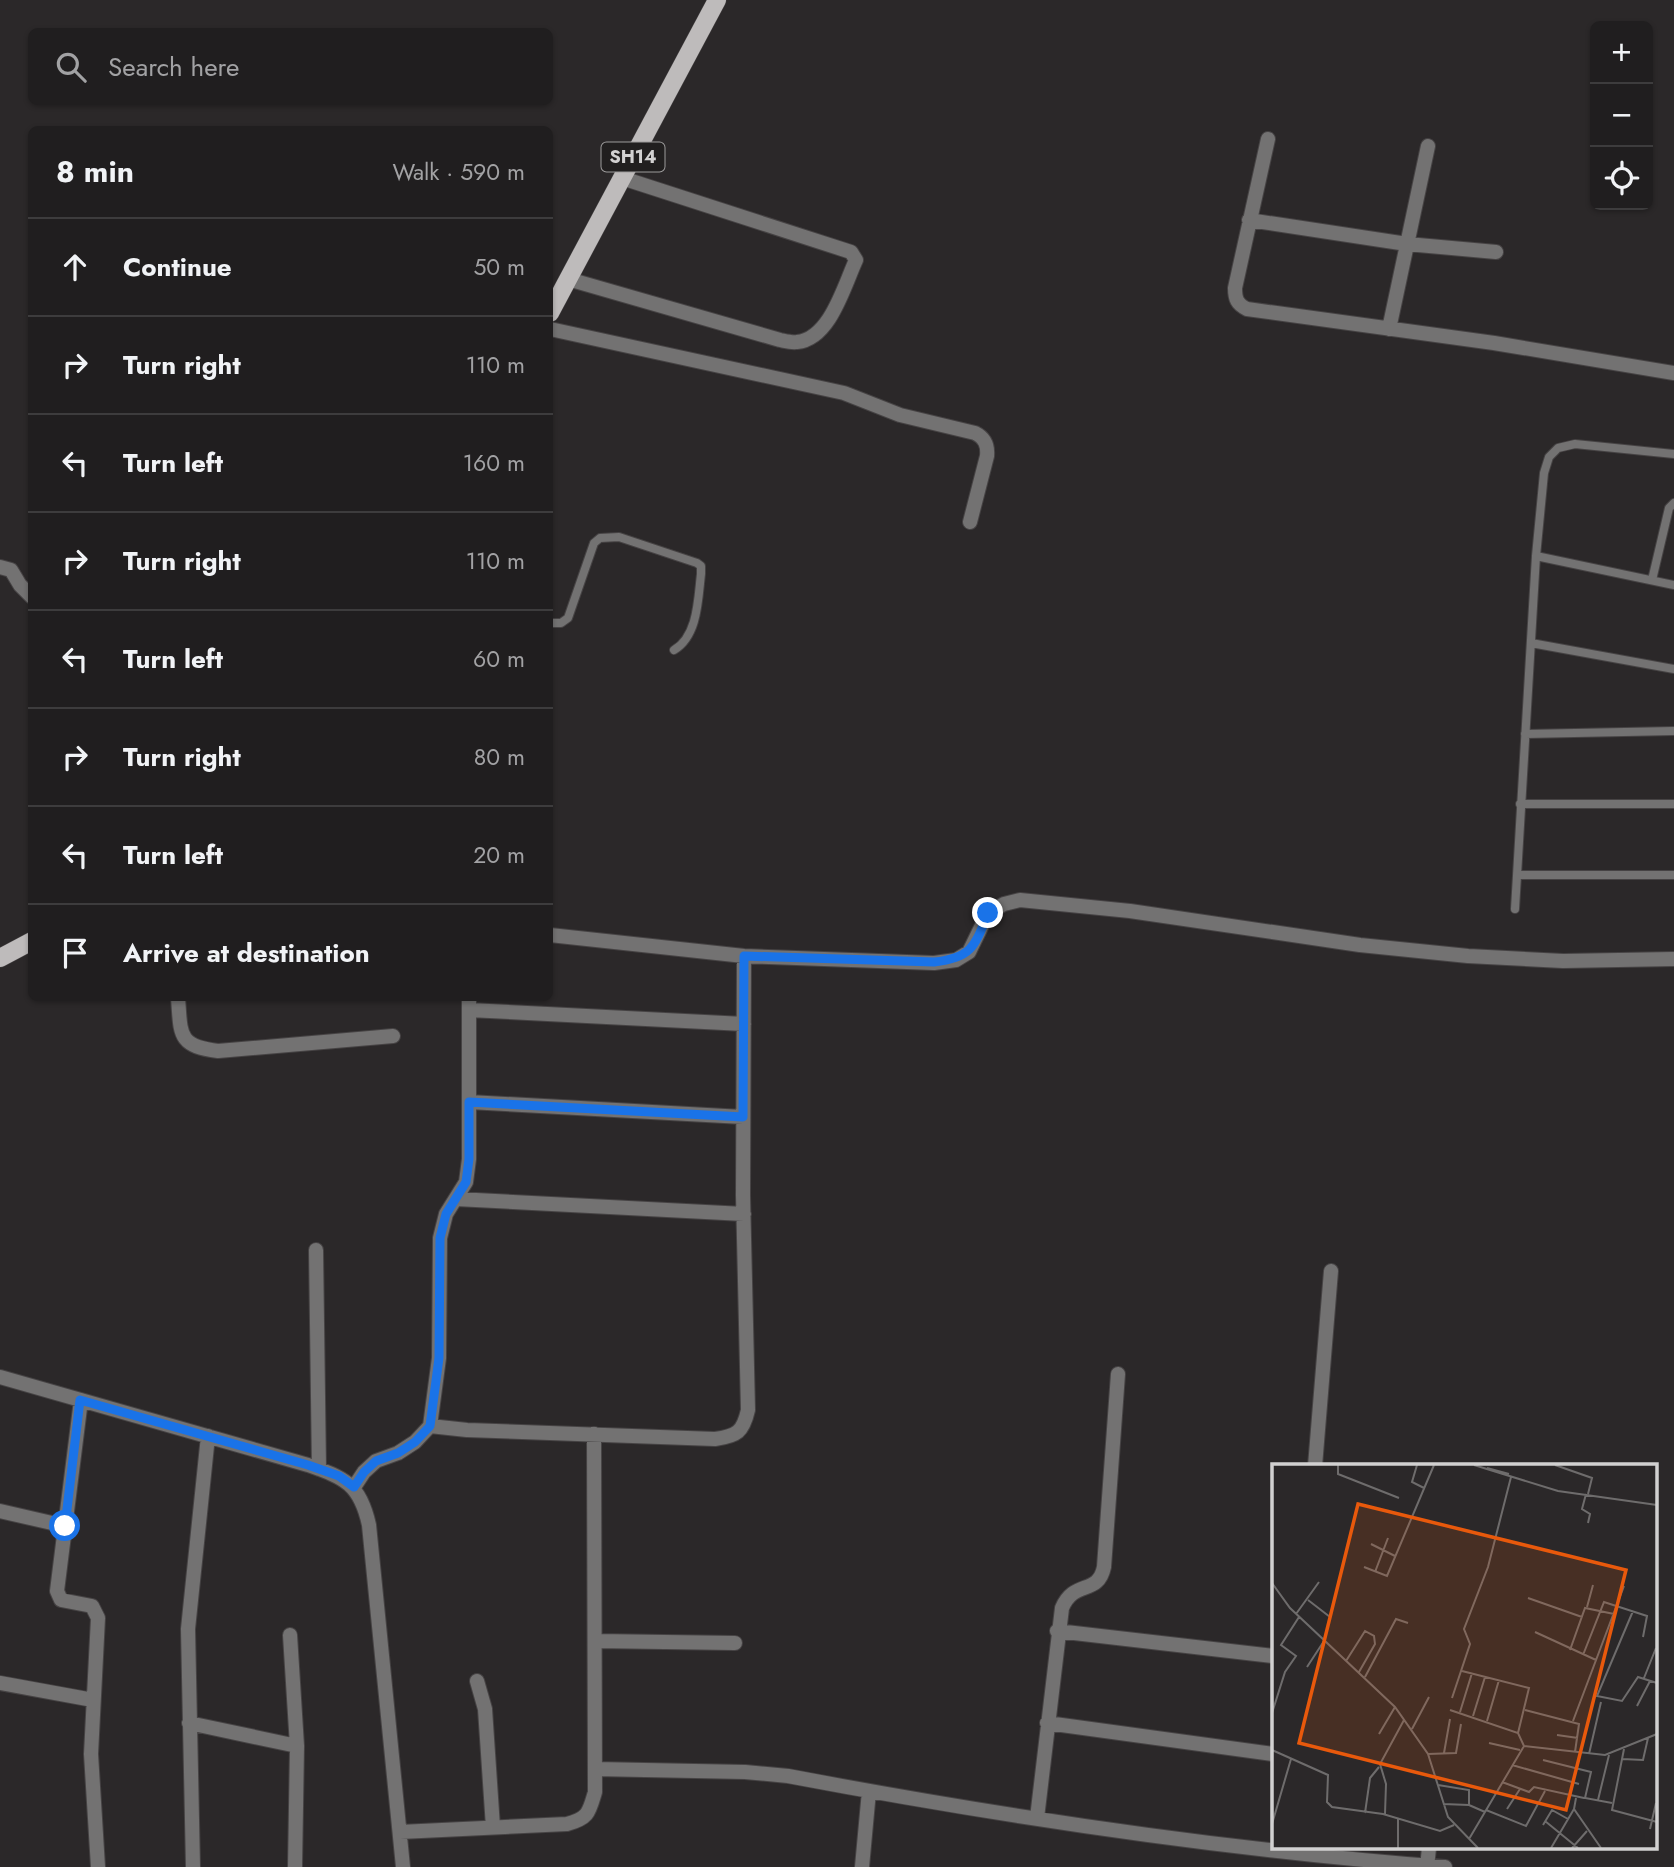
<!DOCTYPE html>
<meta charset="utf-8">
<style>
body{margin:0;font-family:Jost,sans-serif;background:#282728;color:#f1f3f6}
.controls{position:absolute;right:21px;top:21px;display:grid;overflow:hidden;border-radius:10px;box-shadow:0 2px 5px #0004}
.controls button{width:63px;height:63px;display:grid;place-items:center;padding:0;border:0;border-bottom:2px solid #3d3c3d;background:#201e1f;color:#f1f3f6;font:35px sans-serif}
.stop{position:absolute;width:21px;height:21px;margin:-16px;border:5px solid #1a73e8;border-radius:50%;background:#fff}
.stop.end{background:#1a73e8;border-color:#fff;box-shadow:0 2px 7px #0008}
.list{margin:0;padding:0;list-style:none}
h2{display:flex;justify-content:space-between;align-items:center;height:91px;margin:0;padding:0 28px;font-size:30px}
h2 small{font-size:23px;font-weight:400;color:#a2a2a4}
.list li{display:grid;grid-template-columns:46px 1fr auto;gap:21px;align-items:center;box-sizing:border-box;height:98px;padding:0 28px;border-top:2px solid #3d3c3d}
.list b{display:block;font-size:26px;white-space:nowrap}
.list em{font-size:23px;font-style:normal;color:#a2a2a4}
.icon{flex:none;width:38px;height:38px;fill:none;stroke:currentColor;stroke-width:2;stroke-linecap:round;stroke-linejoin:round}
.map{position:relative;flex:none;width:1674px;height:1867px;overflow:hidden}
.search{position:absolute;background:#201e1f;box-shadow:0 2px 5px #0004;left:28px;top:28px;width:525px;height:77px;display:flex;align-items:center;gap:18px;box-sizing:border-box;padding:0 24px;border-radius:10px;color:#a2a2a4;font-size:26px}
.panel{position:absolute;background:#201e1f;box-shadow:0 2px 5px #0004;left:28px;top:126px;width:525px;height:875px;border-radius:10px}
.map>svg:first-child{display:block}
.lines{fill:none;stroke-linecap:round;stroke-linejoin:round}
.lane-casing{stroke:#464344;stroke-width:10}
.street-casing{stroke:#464344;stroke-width:16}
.primary-casing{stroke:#464344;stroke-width:19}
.lane{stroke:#737272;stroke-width:8}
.street{stroke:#737272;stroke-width:14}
.primary{stroke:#bebbbb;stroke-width:18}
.route{stroke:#1a73e8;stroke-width:9}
.labels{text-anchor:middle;stroke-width:7;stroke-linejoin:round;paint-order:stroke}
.shield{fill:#211f1f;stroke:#9d9c9c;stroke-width:2}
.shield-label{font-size:18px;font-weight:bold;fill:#d2d1d1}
.inset-road{fill:none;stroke:#6e6c6c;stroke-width:2}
.view{fill:#e8590c;fill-opacity:0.15;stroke:#e8590c;stroke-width:3.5}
.inset-edge{fill:none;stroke:#d2d1d1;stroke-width:3.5}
</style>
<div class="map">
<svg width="1674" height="1867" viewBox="0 0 1674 1867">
<rect width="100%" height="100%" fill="#2b2829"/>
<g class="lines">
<defs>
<path id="lane" d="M1536,556L1674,585
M1652,580L1669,508L1674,503
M550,623H561L568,618L594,543L600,538L619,537L697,563L701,566V574C698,599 698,636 674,650
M1531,643L1674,669
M1525,734L1674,731
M1520,804H1674
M1517,875H1674
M1515,909L1536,556L1544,473L1549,457L1558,448L1575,444L1674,454"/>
<path id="street" d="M1268,139L1235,288C1235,299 1237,304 1247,309L1494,343L1674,373
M1249,220L1407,244L1496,252
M568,279L780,340C785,341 792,343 797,342C830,339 844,286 856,260L851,252L622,178
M550,329L844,393L900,415L975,433C985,438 988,445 987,456L970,522
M1389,329L1428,146
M0,567L11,570L20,585L32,597
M550,935L744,956L934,963L956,960L969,952L988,913L1004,904L1020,900L1130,911L1360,945L1468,956L1563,961L1674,959
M178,998C181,1034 177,1046 218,1051L393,1036
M469,1010L744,1024
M469,1102L743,1117
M456,1199L744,1214
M316,1250L319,1469
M0,1377L308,1465C345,1478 360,1484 369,1525L403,1867
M81,1400L57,1591L61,1600L92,1606L98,1618L91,1754L98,1867
M430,1426L467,1430L715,1439C737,1436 743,1432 748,1410L743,1195L744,956
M1315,1466L1331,1271
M354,1487L364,1472L376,1461L398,1453L415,1442L430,1426L439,1358L440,1238L446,1214L466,1182L469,1159V998
M0,1511L65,1526
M1057,1631L1273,1656
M290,1635L297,1746L295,1867
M595,1641L735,1643
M477,1681L485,1709L493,1827
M0,1683L93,1700
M189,1723L297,1746
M1047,1723L1273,1754
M595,1769L745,1772L788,1776C1005,1817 1225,1850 1445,1867
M1037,1818L1062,1608C1074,1579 1098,1596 1104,1567L1118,1374
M400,1832L567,1824C589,1818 589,1812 595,1792L594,1434
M193,1867L188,1629L208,1436
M862,1867L869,1791
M1427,1867L1429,1848"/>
<path id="primary" d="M550,313L717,0
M0,958L32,941"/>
</defs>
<use href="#lane" class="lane-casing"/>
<use href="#street" class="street-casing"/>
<use href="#primary" class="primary-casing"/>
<use href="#lane" class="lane"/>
<use href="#street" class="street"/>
<use href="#primary" class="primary"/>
</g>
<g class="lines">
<path class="route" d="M65,1526L80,1400L308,1465L339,1476L354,1487L364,1472L376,1461L398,1453L415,1442L430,1426L439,1358L440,1238L446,1214L466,1182L469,1159V1102L743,1117L744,956L934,962C972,958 975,946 988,913"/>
</g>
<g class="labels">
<rect class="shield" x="601.5" y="142.5" width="63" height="29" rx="5"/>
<g class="shield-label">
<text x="633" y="163">SH14</text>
</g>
</g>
<g transform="translate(1272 1464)">
<rect width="385" height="385" fill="#2b2829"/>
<path class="inset-road" d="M66,1V10L127,34M145,1L140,18L152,24M202,1L286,27L385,41M283,1L320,14L316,30M215,4L237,10M314,30L310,45L318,50L316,59M99,80L123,92M92,103L115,112L162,1M103,108L116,74M0,119L18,144L123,243L156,290L176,353L206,384M256,134L310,153M36,136L58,153M315,143L321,121M361,147L325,232L350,237L366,213L385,219M24,150L47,118M263,168L324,196M298,186L313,144L342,150M311,191L332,138L375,152L371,173M74,197L93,167L102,172L103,180L87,208M35,203L52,177M190,207L257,224L246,269M93,213L124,155L136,159M372,214L384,184M180,234L198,180L192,165L216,103L239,13M365,242L378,217M178,246L246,269L252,282M253,246L307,260L303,288M188,248L200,209M0,249L13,208L24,192L9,181L27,153M201,252L213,213M215,257L227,216M301,257L352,122M140,265L157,233M107,270L123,243M285,271L306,274M217,279L248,286M352,285L340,346L385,358M0,286L56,311L55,338L60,343L111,350L168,367L182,361M172,289L178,255M156,290L184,289L189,260M317,290L329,238M350,295L371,296L376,274M271,296L319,308L313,334L340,339M240,301L307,320M230,318L257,328L262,323L312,334M166,321L197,326V341L213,348M304,334L302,345L329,384M326,336L337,291M171,340L197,341M235,345L248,325M214,346L254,362L273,327M93,349L98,314L107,303M113,350L114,320L108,300L132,256M126,355V384M273,357L306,384M0,360L19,295M271,361L280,346L296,355M378,365L384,339M197,375L252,282L333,291L385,270M279,384L302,345M300,384L315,367"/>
<path class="view" d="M86,40L354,106L294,346L27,279Z"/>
<rect width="385" height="385" class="inset-edge"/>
</g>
</svg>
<div class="controls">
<button>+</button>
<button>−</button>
<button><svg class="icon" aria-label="locate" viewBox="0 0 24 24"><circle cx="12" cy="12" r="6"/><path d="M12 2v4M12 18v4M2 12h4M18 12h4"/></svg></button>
</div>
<div class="stop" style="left:65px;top:1526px"></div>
<div class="stop end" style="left:988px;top:913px"></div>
<div class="search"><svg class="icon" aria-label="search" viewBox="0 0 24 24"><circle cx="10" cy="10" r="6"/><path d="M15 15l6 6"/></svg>Search here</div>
<section class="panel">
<h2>8 min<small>Walk · 590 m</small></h2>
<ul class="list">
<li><svg class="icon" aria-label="ahead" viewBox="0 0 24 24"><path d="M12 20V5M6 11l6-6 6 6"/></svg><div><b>Continue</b></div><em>50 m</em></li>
<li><svg class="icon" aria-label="right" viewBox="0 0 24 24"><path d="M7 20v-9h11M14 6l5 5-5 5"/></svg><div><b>Turn right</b></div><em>110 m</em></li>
<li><svg class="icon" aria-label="left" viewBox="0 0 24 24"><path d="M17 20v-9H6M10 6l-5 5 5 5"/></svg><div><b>Turn left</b></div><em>160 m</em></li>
<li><svg class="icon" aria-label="right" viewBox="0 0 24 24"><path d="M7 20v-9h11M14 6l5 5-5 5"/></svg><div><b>Turn right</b></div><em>110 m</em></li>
<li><svg class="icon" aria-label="left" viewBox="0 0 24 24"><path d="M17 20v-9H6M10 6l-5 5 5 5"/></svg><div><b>Turn left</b></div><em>60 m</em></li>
<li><svg class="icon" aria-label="right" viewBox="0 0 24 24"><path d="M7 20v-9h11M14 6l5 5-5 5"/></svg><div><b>Turn right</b></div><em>80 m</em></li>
<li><svg class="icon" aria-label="left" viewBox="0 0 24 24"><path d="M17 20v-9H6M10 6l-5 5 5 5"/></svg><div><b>Turn left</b></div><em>20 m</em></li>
<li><svg class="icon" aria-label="arrive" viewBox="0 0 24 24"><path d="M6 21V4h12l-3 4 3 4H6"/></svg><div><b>Arrive at destination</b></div></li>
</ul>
</section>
</div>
